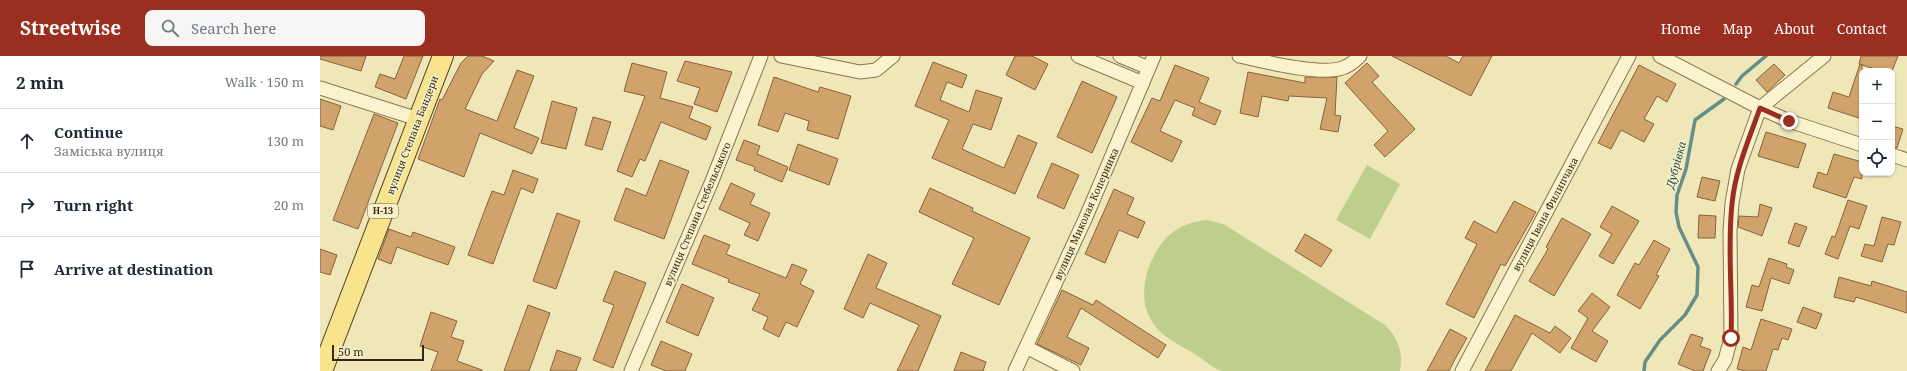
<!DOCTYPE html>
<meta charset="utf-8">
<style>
body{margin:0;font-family:"Noto Serif",serif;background:#f6f6f7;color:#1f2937}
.controls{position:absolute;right:12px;top:12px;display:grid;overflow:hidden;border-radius:8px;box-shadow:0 1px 3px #0004}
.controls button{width:36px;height:36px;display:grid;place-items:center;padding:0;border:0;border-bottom:1px solid #e0e1e3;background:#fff;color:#1f2937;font:20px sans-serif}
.scale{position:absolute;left:12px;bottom:10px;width:92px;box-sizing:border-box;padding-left:4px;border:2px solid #352a19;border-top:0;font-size:11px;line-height:14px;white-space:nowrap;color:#352a19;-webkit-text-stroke:3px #f7f0c9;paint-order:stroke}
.stop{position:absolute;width:12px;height:12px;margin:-9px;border:3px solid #9a2e20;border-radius:50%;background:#fff}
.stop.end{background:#9a2e20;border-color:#fff;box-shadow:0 1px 4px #0008}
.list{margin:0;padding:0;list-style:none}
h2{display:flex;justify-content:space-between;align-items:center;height:52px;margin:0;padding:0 16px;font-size:17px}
h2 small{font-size:13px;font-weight:400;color:#747a83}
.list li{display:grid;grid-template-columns:26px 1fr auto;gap:12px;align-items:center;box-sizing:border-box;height:64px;padding:0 16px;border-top:1px solid #e0e1e3}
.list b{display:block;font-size:15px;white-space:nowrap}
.list p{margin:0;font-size:13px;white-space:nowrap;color:#747a83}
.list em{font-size:13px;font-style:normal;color:#747a83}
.icon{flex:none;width:22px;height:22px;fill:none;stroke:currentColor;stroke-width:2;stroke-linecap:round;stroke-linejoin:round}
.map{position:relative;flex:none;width:1587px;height:315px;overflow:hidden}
header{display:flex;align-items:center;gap:24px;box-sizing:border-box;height:56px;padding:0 20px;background:#9a2e20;color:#fff}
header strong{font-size:19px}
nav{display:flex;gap:22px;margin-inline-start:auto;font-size:14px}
.search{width:280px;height:36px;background:#f6f6f7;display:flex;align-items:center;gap:10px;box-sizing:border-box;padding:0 14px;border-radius:8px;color:#747a83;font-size:15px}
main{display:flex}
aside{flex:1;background:#fff}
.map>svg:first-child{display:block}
.green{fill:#bece8d}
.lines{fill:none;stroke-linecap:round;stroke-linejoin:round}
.stream{stroke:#668e89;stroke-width:3.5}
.building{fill:#d1a36c;stroke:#886238}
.street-casing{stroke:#877653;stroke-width:15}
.primary-casing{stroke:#544228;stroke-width:22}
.street{stroke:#fbf3cd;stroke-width:13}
.primary{stroke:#f8e48d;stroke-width:20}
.route{stroke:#9a2e20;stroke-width:5}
.labels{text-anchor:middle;stroke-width:3;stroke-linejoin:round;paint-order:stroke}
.shield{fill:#f7f0c9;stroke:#6f654e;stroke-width:1}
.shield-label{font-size:9px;font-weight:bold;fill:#352a19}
.street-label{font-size:10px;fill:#352a19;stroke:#f7f0c9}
.water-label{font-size:11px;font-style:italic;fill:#275356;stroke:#f7f0c9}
</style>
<header>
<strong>Streetwise</strong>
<div class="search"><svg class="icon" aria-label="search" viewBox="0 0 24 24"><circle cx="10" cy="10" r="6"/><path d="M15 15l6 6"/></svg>Search here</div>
<nav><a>Home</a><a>Map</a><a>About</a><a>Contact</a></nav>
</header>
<main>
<aside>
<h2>2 min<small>Walk · 150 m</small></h2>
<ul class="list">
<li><svg class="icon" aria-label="ahead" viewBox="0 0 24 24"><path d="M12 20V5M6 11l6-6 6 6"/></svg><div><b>Continue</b><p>Заміська вулиця</p></div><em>130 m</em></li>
<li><svg class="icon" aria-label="right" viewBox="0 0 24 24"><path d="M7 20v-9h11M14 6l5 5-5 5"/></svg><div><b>Turn right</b></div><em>20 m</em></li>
<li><svg class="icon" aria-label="arrive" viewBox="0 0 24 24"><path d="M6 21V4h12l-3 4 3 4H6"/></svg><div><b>Arrive at destination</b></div></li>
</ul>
</aside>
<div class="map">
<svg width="1587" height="315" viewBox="0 0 1587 315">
<rect width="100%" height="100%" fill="#f0e7b9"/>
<path class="green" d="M1047,109L1080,128L1050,183L1016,164Z
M888,164L905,169L1065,269C1079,283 1083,296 1080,315C1039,315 999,315 958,315C940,315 920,315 903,315C894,314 883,303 875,298C864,292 853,286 844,279C820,260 820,229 832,204C843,179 861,166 888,164Z"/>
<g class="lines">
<path class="stream" d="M1416,28L1422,20L1446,0
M1324,315L1325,306L1340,284L1365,259L1377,239L1378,211L1359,171L1356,156L1357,139L1366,113L1375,64L1404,43"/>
</g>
<path class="building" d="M0,0H46L41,15L0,3Z
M84,0H103L86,43L55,31L60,18L75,23Z
M148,0H162L174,5L162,18L145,53L177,65L197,14L214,20L194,72L219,82L212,98L160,77L144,121L98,103L120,43L122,44L141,7Z
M695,0H712L728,8L715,34L686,19Z
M1072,0H1126L1139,7L1143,0H1172L1151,40Z
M1541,0H1578L1572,15H1561L1542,9V63L1508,52L1513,36L1529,41L1540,8L1542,9L1539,8Z
M365,5L412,16L397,56L374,48L380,32L357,25Z
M613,6L647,19L642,32L627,26L620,44L649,56L656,34L682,42L671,74L653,68L642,93L684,112L698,79L717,87L695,138L612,102L629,64L595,50Z
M312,7L347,16L340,42L373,51L369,62L391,71L386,84L341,66L325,105L320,103L312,121L297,115L325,40L304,35Z
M1047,7L1059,20L1052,26L1095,73L1065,101L1054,89L1068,75L1025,27Z
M1454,8L1465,19L1447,36L1436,24Z
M855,9L889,22L879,46L901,55L895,69L872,59L875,52L855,44L840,75L862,85L852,106L811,86L832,42L840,45Z
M1319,9L1356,28L1347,46L1337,40L1324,63L1334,68L1324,86L1301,74L1291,93L1278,87Z
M928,16L985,27V21H1017L1015,59L1021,60L1018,76L1000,73L1007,42L969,40L968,45L942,40L938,61L920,57Z
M454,21L498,36L500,31L531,40L518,83L487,74L489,65L465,57L458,76L438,69Z
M762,25L797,41L772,97L737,81Z
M0,43L21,50L13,74L0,70Z
M232,45L257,52L246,93L221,87Z
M54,58L78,67L38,173L13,164Z
M273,61L291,66L282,94L265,89Z
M1572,70L1583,73L1577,92L1572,91Z
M1446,76L1486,88L1478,112L1438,100Z
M424,84L440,90L437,98L468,111L462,126L434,114L435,111L416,104Z
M478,88L518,103L509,129L469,114Z
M1514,98L1542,106V123L1534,121L1526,142L1493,131L1498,116L1507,119Z
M340,104L369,115L344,183L294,164L306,132L326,140Z
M732,107L759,119L744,153L717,141Z
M193,114L218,123L213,137L201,132L173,208L148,199L172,135L184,139Z
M1382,121L1400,125L1395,145L1377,141Z
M411,127L435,138L430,148L450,157L438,185L424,179L430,167L399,153Z
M610,132L653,152L652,155L710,182L679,249L632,228L654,182L599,156Z
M794,133L814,142L807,158L825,166L818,182L799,174L785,207L765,198Z
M1528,144L1547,150L1539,173L1530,170L1518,203L1505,198L1512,180L1515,181Z
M1194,145L1216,156L1185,210L1181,208L1154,262L1126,248L1157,188L1145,182L1154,165L1176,177Z
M1440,148L1452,152L1442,180L1418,171L1419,160L1438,161Z
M1292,150L1319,165L1293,208L1279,200L1292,178L1280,171Z
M237,157L260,165L236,233L213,225Z
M1379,159L1396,160L1395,182H1378Z
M1562,161L1581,166L1574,189L1568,188L1562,206L1541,200L1545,188L1554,190Z
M1242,162L1271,178L1234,240L1209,225L1228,193L1226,191Z
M1475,167L1487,171L1479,191L1468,187Z
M69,173L91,181L93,176L135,191L128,209L77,191L71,208L58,203Z
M985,178L1012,194L1001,211L975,195Z
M384,179L410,189L406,198L466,222L472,208L487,214L480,228L494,235L477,271L466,266L459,281L443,273L448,261L432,254L440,238L408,226L409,223L372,208Z
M1334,184L1350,193L1336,219L1339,220L1320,253L1297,239L1315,207L1319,209Z
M0,193L17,199L10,219L0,216Z
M548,198L567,207L556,232L621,260L598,315H577L599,269L550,247L543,262L524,253Z
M1449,202L1467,208L1466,211L1474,214L1469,228L1451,222L1442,255L1426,251L1432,229L1439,231Z
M295,215L326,227L293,312L273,304L294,249L283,245Z
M1519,221L1551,230L1552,225L1587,236V257L1536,241L1534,246L1514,241Z
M362,228L394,242L378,280L346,266Z
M742,234L773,249L776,244L846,289L838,302L761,252L747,281L769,292L761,309L717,288Z
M1272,237L1290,251L1272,275L1288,285L1276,306L1251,292L1268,262L1258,255Z
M208,249L230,257L209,315H184Z
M1483,251L1502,258L1496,273L1477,266Z
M111,256L137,265L131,281L144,285L137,305L162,314V315H111L118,296L100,290Z
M1195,259L1230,277L1235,270L1251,282L1240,297L1212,277L1191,315H1165Z
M1441,263L1472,273L1468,284L1462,282L1458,294L1453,293L1446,315H1425L1417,313L1423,291L1431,294Z
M1130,273L1147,282L1135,303L1129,315H1107Z
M1371,278L1383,282L1380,290L1391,294L1383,315H1375L1358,308Z
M341,285L372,298L365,315H346L331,309Z
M237,294L261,302L256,315H230Z
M641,296L666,306L663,315H634Z"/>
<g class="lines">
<defs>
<path id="street" d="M461,0L540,16L556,14L573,0
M758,0L823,27
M800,0L829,12
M919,0C943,5 1003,21 1025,11C1030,9 1036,4 1040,0
M1340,0L1440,52L1469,65L1542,89
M0,32L98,63
M1572,99L1587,104
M706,291L753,315
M311,315L392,125L441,0
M695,315L766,161L834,0
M1142,315L1309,0
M1398,315L1405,304L1411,282L1410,175L1412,147L1418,113L1440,52L1504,0"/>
<path id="primary" d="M2,315L123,0"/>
</defs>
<use href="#street" class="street-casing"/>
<use href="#primary" class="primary-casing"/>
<use href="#street" class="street"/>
<use href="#primary" class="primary"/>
</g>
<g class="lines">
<path class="route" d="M1411,282C1413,238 1407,193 1412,148C1415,115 1429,83 1440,52L1469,65"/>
</g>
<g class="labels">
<rect class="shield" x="48" y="148" width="30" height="14" rx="3"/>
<g class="shield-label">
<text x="63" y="158">Н-13</text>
</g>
<g class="street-label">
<text transform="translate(92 79) rotate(-69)" y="4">вулиця Степана Бандери</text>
<text transform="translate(377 158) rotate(-67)" y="4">вулиця Степана Стебельського</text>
<text transform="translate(766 158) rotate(-66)" y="4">вулиця Миколая Коперника</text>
<text transform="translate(1225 158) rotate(-62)" y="4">вулиця Івана Филипчака</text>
</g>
<g class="water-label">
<text transform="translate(1356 109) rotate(-75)" y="4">Дубрівка</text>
</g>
</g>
</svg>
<div class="controls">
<button>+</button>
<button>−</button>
<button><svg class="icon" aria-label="locate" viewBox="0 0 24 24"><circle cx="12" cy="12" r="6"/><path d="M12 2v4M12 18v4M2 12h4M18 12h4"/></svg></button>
</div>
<div class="scale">50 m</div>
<div class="stop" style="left:1411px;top:282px"></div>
<div class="stop end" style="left:1469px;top:65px"></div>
</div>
</main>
